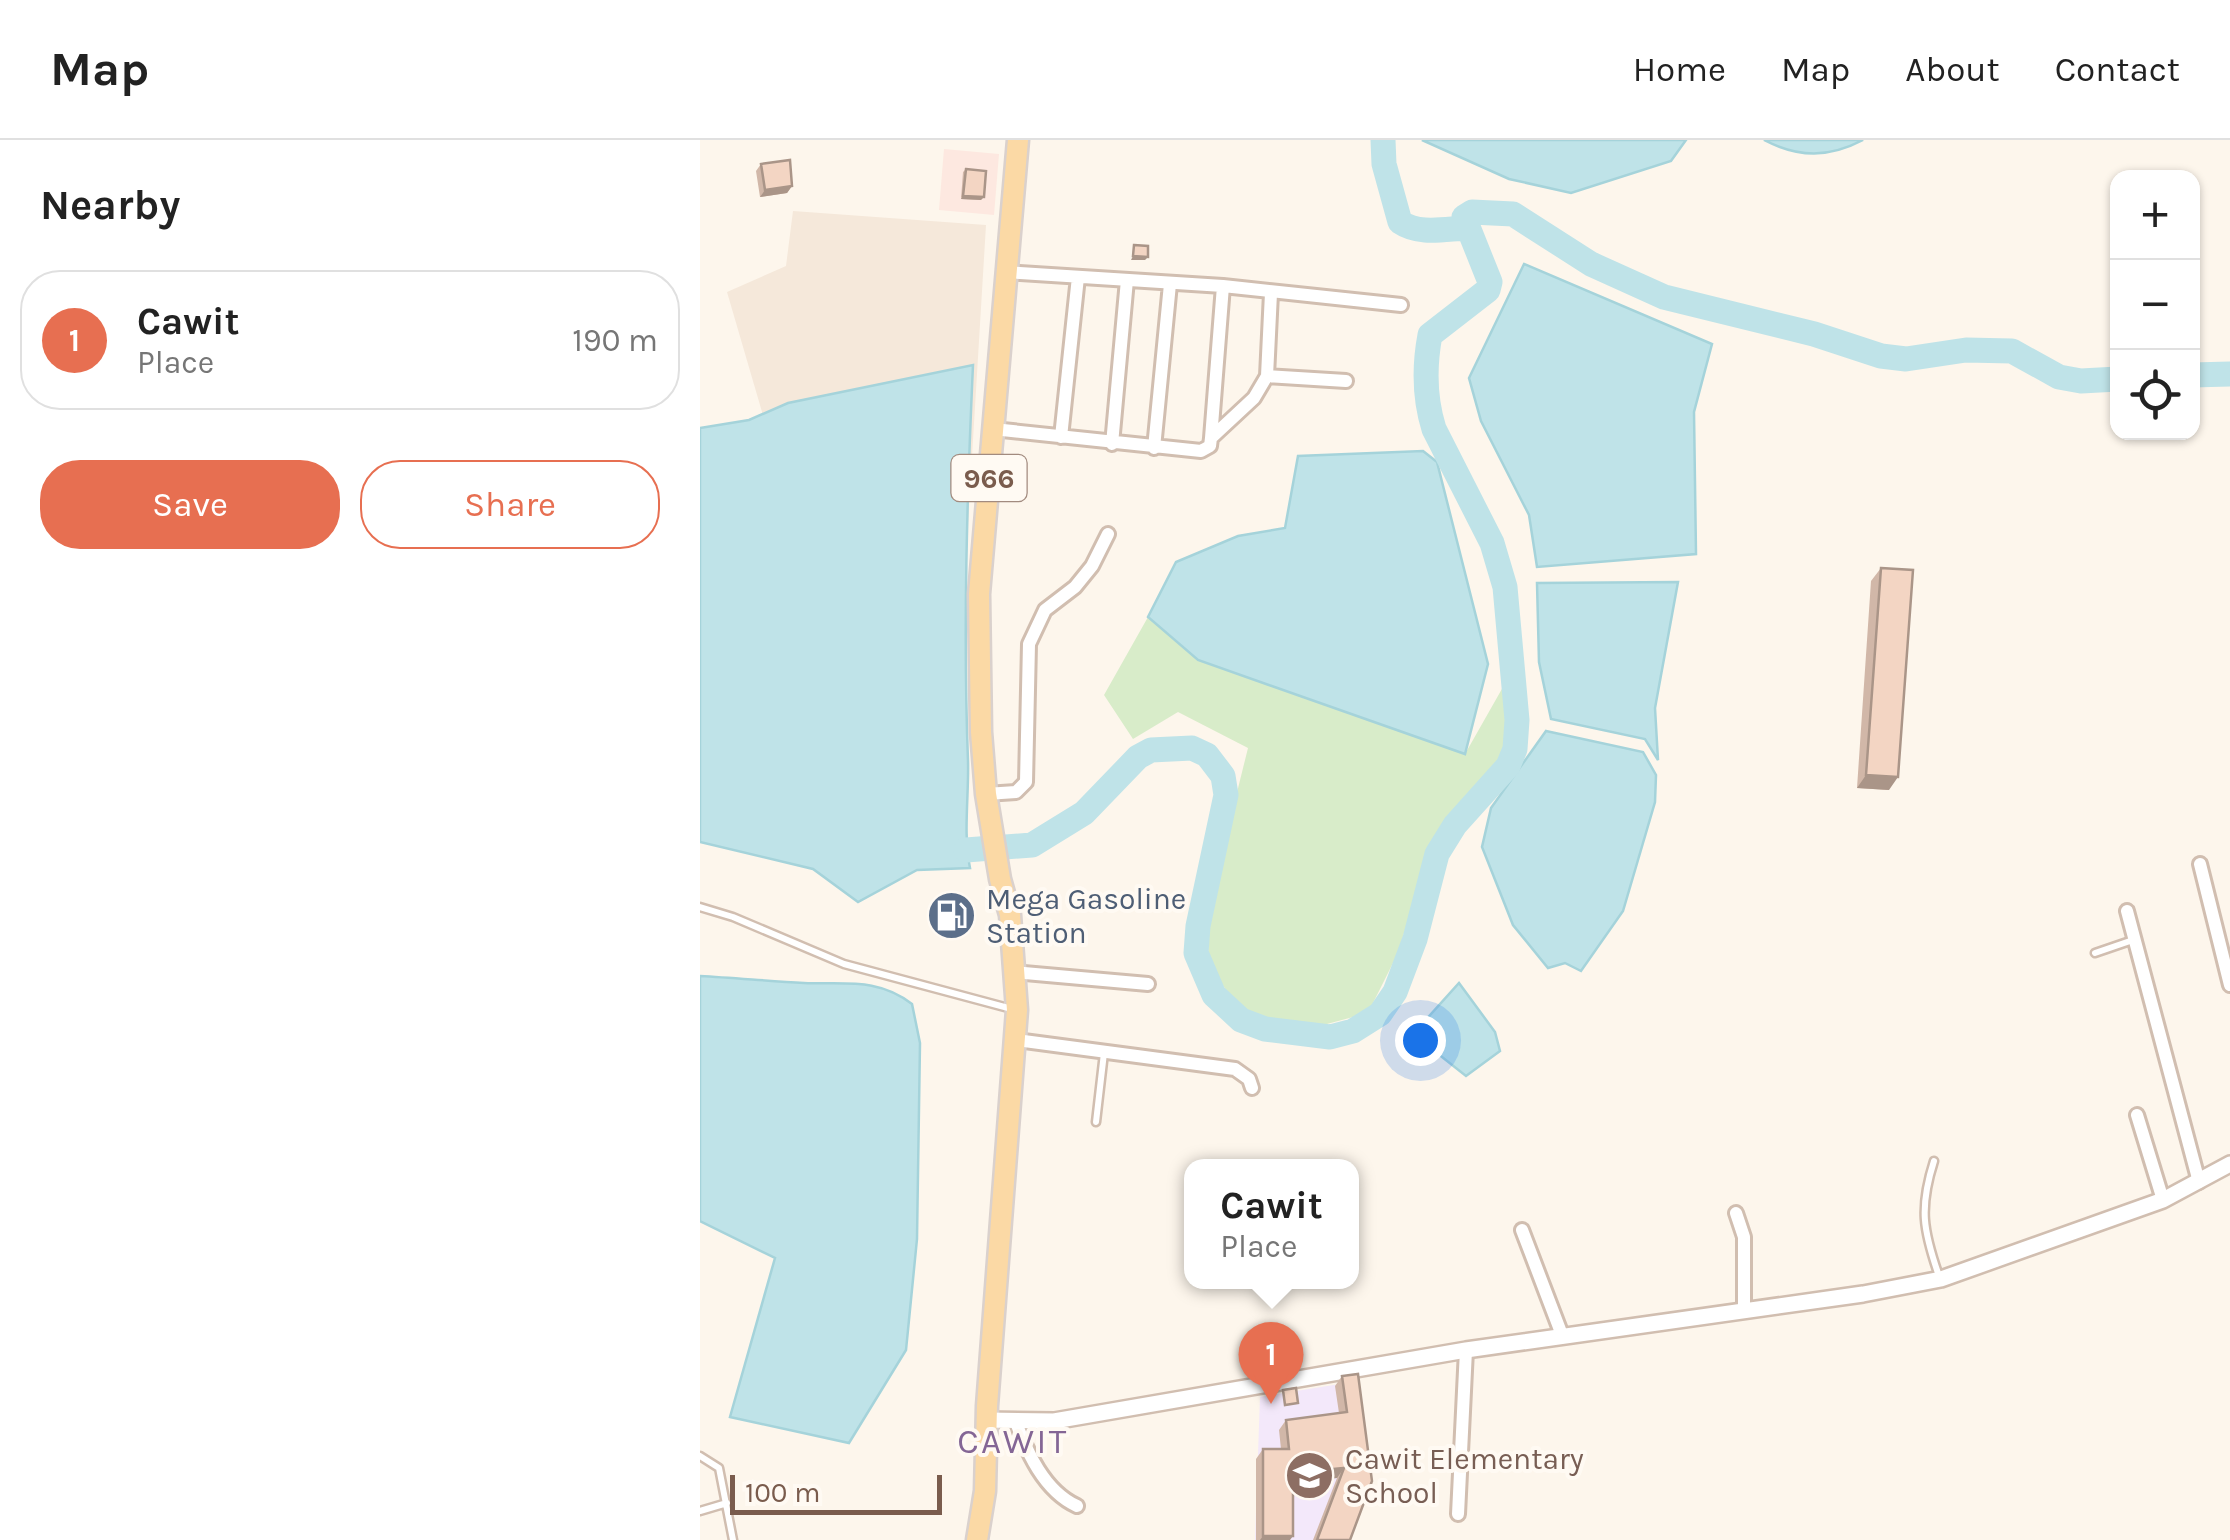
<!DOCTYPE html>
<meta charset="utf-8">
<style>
body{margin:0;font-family:Karla,sans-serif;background:#f6f6f6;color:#222}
.controls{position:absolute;right:30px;top:30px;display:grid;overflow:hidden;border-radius:20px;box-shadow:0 2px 8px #0004}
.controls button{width:90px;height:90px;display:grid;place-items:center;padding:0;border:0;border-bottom:2px solid #e0e0e0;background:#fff;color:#222;font:50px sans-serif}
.scale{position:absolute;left:30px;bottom:25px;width:212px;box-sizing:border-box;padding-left:10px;border:5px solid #7a5c4d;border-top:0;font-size:28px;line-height:35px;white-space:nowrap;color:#7a5c4d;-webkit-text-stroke:8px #fffaf3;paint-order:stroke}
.you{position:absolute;left:720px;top:900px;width:35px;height:35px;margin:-25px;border:8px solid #fff;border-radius:50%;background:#1a73e8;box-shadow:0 0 0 15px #1a73e833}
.badge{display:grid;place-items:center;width:65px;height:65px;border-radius:50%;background:#e76f51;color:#fff;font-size:32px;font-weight:700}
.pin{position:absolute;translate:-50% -82px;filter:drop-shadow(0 2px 5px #0008)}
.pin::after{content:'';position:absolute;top:52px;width:35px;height:30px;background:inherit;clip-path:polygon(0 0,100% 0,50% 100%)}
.popup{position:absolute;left:484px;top:1019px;width:175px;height:130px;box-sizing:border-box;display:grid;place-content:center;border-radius:20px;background:#fff;filter:drop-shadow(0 2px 8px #0005);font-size:32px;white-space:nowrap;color:#767676}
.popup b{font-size:38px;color:#222}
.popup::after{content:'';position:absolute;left:50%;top:100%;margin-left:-20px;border:20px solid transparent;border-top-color:#fff}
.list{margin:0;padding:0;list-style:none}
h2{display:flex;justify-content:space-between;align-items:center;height:130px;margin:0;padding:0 40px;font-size:42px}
h2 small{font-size:32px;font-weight:400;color:#767676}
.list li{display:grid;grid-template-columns:65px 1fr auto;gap:30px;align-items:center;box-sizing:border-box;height:140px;margin:0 20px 20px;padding:0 20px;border:2px solid #e0e0e0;border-radius:40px}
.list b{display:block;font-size:38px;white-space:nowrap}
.list p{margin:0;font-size:32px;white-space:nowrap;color:#767676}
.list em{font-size:32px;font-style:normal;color:#767676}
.actions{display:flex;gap:20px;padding:30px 40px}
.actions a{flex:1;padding:22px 0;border:2px solid #e76f51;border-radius:40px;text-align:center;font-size:35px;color:#e76f51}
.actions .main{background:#e76f51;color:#fff}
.icon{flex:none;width:55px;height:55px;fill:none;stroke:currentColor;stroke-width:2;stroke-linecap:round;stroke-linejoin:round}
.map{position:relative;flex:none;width:1530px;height:1400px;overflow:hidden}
header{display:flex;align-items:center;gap:60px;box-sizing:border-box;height:140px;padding:0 50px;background:#fff;border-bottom:2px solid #e0e0e0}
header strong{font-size:48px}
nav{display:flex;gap:55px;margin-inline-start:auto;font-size:35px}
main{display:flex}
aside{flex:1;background:#fff}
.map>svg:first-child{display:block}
.residential{fill:#f5e8da}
.commercial{fill:#fde8e0}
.education{fill:#f3e8fa}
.green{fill:#d8ecc9}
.water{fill:#bfe3e8;stroke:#a5d3da;stroke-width:2.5}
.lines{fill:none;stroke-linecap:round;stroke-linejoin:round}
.river{stroke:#bfe3e8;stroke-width:25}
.service-casing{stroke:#d1beb0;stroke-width:11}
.minor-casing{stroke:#d1beb0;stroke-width:18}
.tertiary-casing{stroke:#d1beb0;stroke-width:20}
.primary-casing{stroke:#dad1cd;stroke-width:25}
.service{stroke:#fff;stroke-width:6}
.minor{stroke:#fff;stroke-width:12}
.tertiary{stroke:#fff;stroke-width:15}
.primary{stroke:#fbd9a5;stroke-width:20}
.wall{fill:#d1b7a8}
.shaded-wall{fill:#aa9588}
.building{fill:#f3d5c3;stroke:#aa9588;stroke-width:2.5}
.labels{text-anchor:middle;stroke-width:8;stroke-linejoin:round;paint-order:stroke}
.shield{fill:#fffaf3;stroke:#a28b7f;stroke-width:2.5}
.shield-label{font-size:28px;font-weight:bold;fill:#7a5c4d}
.service-label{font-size:30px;fill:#4e5e75;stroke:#fffaf3;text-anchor:start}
.education-label{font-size:30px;fill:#785e54;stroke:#fffaf3;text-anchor:start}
.quarter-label{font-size:35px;letter-spacing:2.5px;fill:#846695;stroke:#fffaf3}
</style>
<header>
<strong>Map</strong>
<nav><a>Home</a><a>Map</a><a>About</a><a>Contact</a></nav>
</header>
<main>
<aside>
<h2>Nearby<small></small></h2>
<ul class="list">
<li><span class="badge">1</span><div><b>Cawit</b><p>Place</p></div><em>190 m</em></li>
</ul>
<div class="actions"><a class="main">Save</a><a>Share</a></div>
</aside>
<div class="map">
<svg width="1530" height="1400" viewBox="0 0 1530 1400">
<rect width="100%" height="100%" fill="#fdf6ec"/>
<path class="residential" d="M93,71L286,85L262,482L0,473L69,296L27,152L86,126Z"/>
<path class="commercial" d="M244,9L299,14L294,75L239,70Z"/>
<path class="education" d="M652,1242L648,1400H555L560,1257Z"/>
<path class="green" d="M448,477L498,520L765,614L807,540L812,587L800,618L732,706L697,815L668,873L612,888L540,871L508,823L509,765L548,608L478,572L433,599L404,555Z"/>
<path class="water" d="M722,0H986L971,21L871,53L809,39Z
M1064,0H1163C1129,18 1099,18 1064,0Z
M824,124L1012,204L994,272L996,414L837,427L829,375L781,281L769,238Z
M273,225C267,357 263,489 268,621C269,656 263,693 270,728L217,730L158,762L113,729L0,702V288L49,280L88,263Z
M723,311L737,322L788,524L765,614L498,520L448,477L476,422L538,396L585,388L598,316Z
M978,442L955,568L958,620L945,599L851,579L839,522L837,443Z
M846,591L943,612L956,635L955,662L923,771L881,831L865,823L848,828L813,785L782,707L791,668Z
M0,836C35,838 69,841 104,843C144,845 177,837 212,864L220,903L217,1099L206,1210L149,1303L30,1277L75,1118L0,1081Z
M759,843L795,892L800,911L766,936L713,894Z"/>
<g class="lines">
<path class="river" d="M683,0L684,24L700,82C719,95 744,89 766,88
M1492,235L1530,234
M266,710L332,705L384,673L438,617L451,610L492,608L507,615L523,636L526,655L498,786L496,813L514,855L541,880L565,889L630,897L653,891L680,874L695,852L715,799L737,714L755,685L808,626L815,609L817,580L805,447L792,403L734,289C724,257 724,227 730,195L788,150L790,142L764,77L772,72L813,74L891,124L964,157L1114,194L1181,216L1206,219L1266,210L1312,211L1359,237L1381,241L1418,239"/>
<defs>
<path id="service" d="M0,767L33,777L144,824L312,869
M1395,813L1433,800
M396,982L404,913
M1234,1021C1219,1068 1223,1090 1239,1136
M0,1316L19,1328L33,1400
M0,1371L27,1363"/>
<path id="minor" d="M306,132L523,146L701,165
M567,236L571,153
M293,289L501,311L510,306L511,298L554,258L567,236L646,241
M361,297L378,137
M511,298L523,146
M412,304L427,140
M454,308L470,144
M286,654L316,652L326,642L329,504L345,470L375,447L392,426L408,394
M1500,724L1530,845
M1427,771L1499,1042
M314,832L448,844
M316,900L535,929L549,939L552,948
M1437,975L1463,1060
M1036,1073L1044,1097V1169
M822,1090L862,1195
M315,1280C327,1312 344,1351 377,1366
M758,1374L766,1210"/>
<path id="tertiary" d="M286,1280L354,1281L766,1210L1163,1154L1241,1139L1463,1060L1530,1024"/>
<path id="primary" d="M277,1400L285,1351L287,1266L317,870L310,775L300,739L286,654L281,592L279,454L318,0"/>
</defs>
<use href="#service" class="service-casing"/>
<use href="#minor" class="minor-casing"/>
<use href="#tertiary" class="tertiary-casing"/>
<use href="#primary" class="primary-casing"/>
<use href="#service" class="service"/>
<use href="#minor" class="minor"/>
<use href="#tertiary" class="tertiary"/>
<use href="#primary" class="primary"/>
</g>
<path class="wall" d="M61,24L92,46L87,53L60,57L56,31Z
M266,29L281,60L261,59L263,32Z
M1181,428L1189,650L1157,648L1171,441Z
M658,1234L650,1400H613L637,1338L593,1342L590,1400H556V1319L563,1309H581L579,1290L586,1280L639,1273L635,1246L642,1236Z"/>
<path class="shaded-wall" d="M92,46L87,53L60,57L65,50Z
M263,56L284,57L281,60L261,59Z
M433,116L448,117L445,120H431Z
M1166,635L1198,637L1189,650L1157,648Z
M644,1328L637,1338L586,1343L593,1333Z
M563,1396H593L590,1400H560Z"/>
<path class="building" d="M90,20L92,46L65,50L61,24Z
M266,29L286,31L284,57L263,56Z
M434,105L448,106V117L433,116Z
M1181,428L1213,430L1198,637L1166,635Z
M658,1234L672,1341L650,1400H617L644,1328L593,1333V1396H563V1309H589L586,1280L647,1272L642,1236Z
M596,1248L598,1263L585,1265L583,1250Z"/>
<defs>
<symbol id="fuel-disc" viewBox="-11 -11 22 22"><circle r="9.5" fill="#5c6f8a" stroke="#fffaf3"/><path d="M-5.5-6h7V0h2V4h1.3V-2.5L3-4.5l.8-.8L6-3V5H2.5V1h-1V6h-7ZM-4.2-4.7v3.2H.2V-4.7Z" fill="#fff"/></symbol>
<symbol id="school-disc" viewBox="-11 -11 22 22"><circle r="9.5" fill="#8d6e63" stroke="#fffaf3"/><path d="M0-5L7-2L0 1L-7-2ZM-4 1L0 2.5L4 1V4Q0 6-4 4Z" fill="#fff"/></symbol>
</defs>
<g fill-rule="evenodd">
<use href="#fuel-disc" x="224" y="748" width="55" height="55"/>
<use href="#school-disc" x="582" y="1308" width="55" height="55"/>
</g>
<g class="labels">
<rect class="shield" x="251.5" y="315" width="75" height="46" rx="8"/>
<g class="shield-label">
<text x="289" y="348">966</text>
</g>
<g class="service-label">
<text x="286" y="769">Mega Gasoline<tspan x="286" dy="34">Station</tspan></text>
</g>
<g class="education-label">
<text x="645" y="1329">Cawit Elementary<tspan x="645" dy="34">School</tspan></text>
</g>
<g class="quarter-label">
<text x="313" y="1313">CAWIT</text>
</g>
</g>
</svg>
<div class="controls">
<button>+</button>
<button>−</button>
<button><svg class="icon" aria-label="locate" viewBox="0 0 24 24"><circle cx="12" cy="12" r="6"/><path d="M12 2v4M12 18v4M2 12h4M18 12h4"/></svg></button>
</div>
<div class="scale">100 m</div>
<div class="you"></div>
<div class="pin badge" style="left:571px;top:1264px">1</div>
<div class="popup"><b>Cawit</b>Place</div>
</div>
</main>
